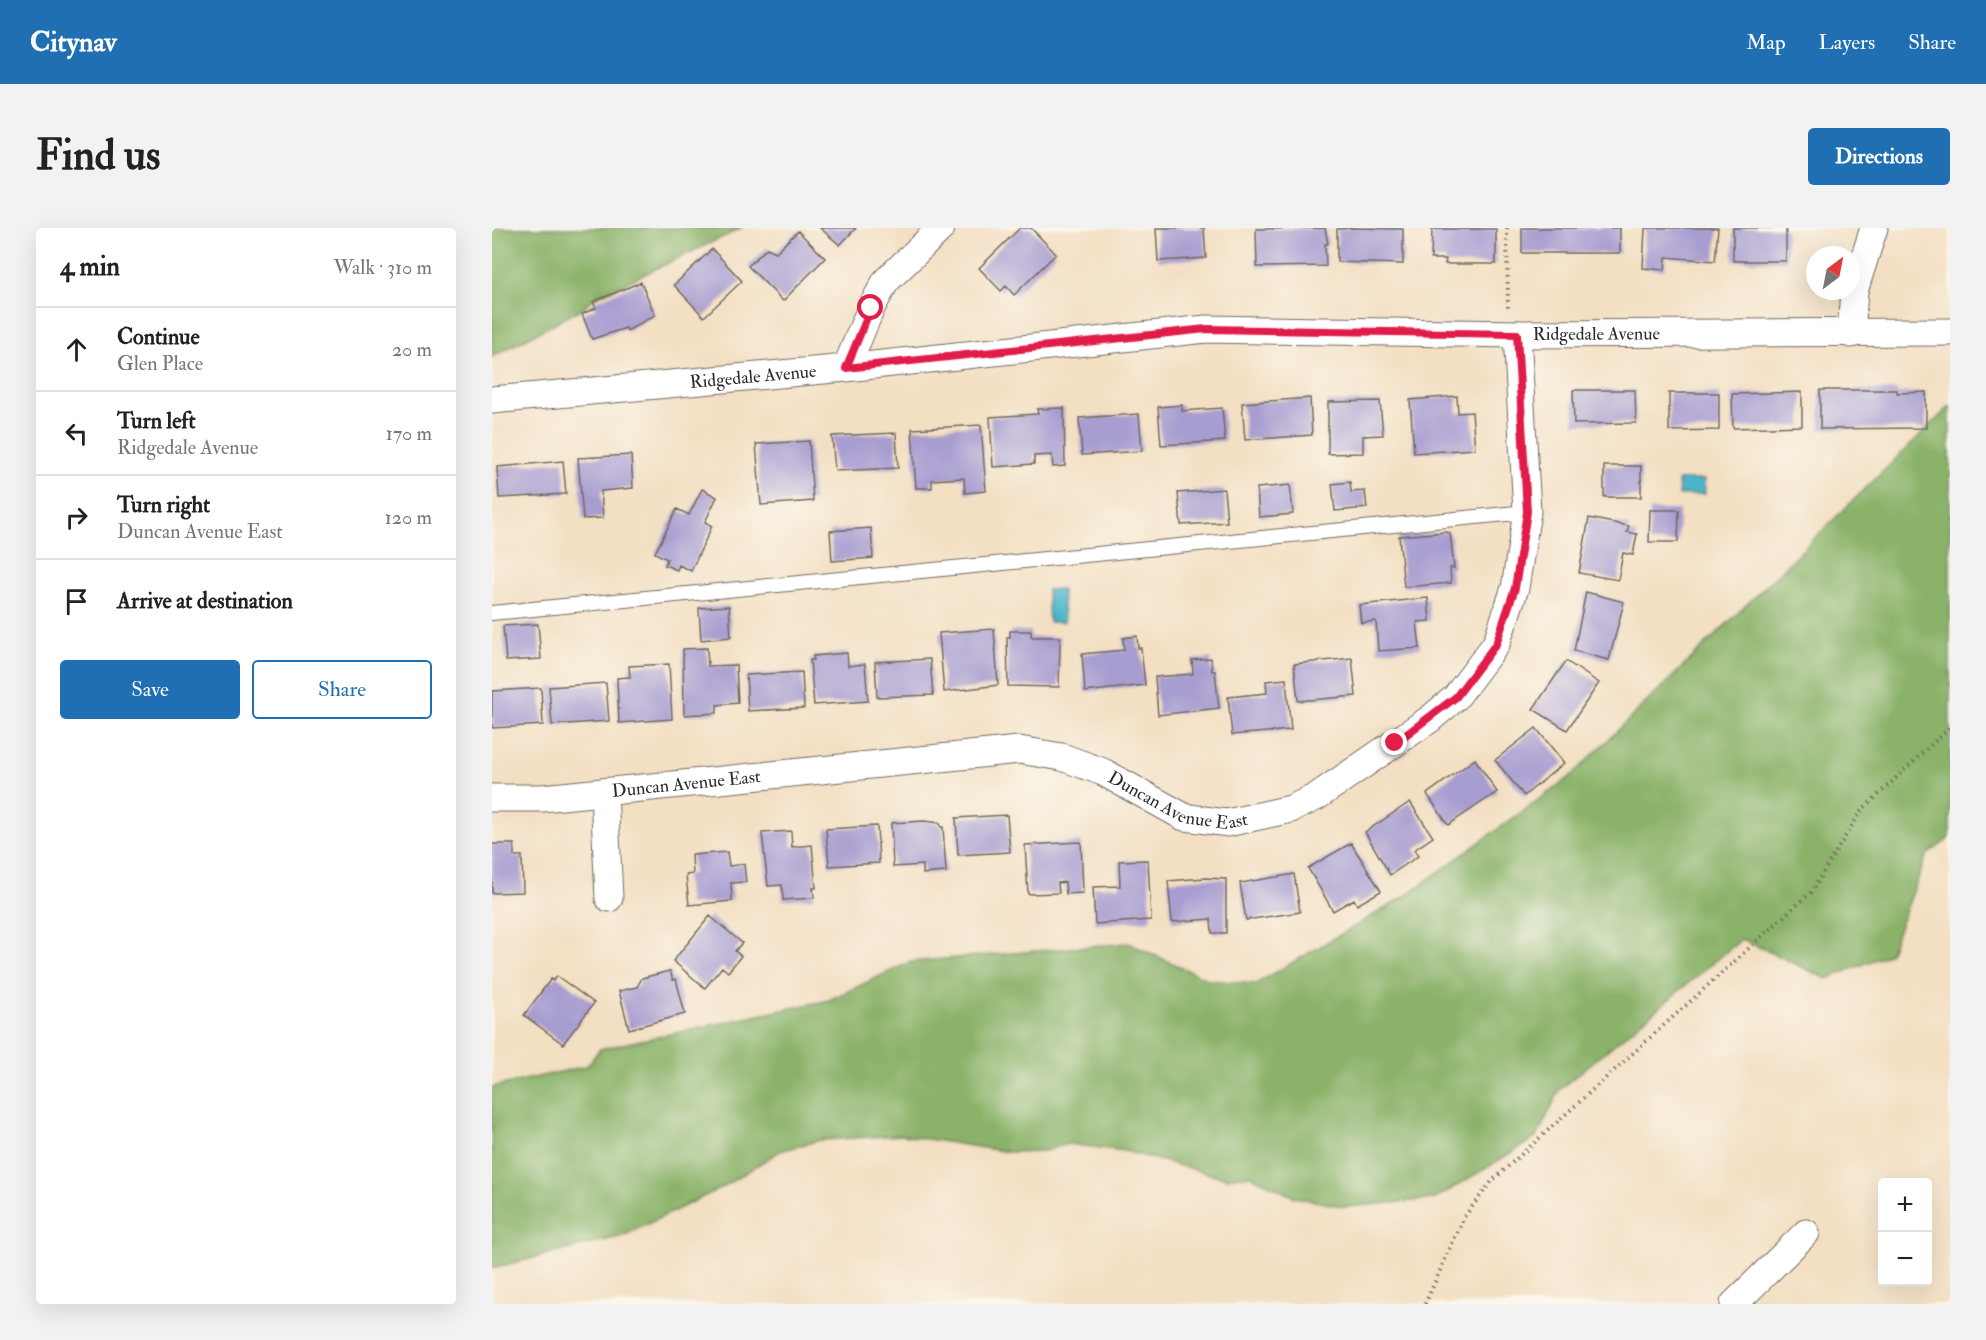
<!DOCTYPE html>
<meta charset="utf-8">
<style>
body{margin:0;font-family:"IM FELL Double Pica",serif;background:#f2f2f2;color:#222}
.controls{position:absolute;right:18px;bottom:18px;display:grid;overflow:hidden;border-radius:6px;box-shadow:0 6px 24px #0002}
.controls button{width:54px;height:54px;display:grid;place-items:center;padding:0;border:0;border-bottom:2px solid #e0e0e0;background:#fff;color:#222;font:30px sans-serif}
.compass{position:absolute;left:1314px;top:18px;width:54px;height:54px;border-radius:50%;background:#fff;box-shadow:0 6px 24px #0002;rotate:32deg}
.stop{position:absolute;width:18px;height:18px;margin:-14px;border:4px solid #e11d48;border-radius:50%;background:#fff}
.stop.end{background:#e11d48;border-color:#fff;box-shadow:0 2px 6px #0008}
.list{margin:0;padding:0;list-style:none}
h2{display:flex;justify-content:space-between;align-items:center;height:78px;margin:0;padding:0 24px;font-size:26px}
h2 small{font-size:20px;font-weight:400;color:#767676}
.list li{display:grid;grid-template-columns:39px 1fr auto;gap:18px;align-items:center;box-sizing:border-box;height:84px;padding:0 24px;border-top:2px solid #e0e0e0}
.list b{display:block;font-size:22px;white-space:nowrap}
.list p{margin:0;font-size:20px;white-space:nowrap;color:#767676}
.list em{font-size:20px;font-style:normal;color:#767676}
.actions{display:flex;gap:12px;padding:18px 24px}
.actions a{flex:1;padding:14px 0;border:2px solid #1f6fb2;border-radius:6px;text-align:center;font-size:21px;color:#1f6fb2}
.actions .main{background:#1f6fb2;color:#fff}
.icon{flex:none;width:33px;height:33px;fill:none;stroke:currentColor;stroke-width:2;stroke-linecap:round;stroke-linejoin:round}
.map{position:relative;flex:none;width:1458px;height:1076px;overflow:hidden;border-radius:6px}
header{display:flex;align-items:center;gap:36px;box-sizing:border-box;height:84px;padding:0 30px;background:#1f6fb2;color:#fff}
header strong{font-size:28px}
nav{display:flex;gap:33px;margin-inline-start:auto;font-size:21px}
.intro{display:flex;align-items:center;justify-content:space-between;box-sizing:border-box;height:144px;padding:0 36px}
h1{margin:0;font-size:42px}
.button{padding:15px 27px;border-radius:6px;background:#1f6fb2;color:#fff;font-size:21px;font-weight:700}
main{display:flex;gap:36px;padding:0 36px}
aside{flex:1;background:#fff;border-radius:6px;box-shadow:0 6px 24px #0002}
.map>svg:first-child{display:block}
.forest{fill:#8ab269;stroke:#5a6e4a;stroke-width:1.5}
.water{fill:#4bb6c9;stroke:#3b707a;stroke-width:1.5}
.building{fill:#a89dd0}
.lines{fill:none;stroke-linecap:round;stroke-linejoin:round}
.lane-casing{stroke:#716a60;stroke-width:16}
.street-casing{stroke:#716a60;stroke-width:29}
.path{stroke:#716a60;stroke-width:4;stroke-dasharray:1.5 4.5;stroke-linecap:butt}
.lane{stroke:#fff;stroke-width:14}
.street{stroke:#fff;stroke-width:27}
.route{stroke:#e11d48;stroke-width:8}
.labels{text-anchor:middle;stroke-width:4.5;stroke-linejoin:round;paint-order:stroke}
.street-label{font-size:18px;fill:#2b2b2b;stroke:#fbf7ec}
</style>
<header>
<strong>Citynav</strong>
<nav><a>Map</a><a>Layers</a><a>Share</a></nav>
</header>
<div class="intro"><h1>Find us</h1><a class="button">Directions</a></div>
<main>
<aside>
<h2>4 min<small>Walk · 310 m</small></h2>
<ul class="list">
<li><svg class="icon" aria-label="ahead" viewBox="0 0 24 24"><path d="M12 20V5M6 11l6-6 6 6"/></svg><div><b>Continue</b><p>Glen Place</p></div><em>20 m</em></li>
<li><svg class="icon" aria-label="left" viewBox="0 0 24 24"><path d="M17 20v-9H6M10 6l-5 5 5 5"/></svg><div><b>Turn left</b><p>Ridgedale Avenue</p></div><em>170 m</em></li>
<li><svg class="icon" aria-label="right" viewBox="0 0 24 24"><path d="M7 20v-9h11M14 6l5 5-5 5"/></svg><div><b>Turn right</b><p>Duncan Avenue East</p></div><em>120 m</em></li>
<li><svg class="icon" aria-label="arrive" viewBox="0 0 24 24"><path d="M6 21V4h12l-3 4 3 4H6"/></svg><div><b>Arrive at destination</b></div></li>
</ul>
<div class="actions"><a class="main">Save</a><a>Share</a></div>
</aside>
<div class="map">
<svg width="1458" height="1076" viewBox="0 0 1458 1076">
<rect width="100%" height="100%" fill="#fbf7ec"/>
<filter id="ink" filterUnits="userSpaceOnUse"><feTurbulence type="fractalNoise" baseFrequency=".0167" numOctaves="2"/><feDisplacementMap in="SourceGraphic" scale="12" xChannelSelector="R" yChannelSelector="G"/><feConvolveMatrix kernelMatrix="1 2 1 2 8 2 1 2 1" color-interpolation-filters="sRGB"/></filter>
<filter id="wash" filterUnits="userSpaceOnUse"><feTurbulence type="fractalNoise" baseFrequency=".008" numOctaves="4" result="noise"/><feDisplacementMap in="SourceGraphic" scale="24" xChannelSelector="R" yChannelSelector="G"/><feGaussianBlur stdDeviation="1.35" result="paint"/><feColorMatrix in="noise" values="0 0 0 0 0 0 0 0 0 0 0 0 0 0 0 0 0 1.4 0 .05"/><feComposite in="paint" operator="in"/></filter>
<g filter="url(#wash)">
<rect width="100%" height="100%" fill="#f3dfc2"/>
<path class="forest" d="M0,0H250L102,70L91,80L0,129Z
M1458,178V610L1435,627L1397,726L1335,751L1250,711L1068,861L1045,909L943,971L854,979L802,969L758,947L734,950L633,923L576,916L553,923L516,924L411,907L328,912L288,923L229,960L131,1008L0,1040V859L95,838L108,821L337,772L418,734L636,715L717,752L764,756L909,671L1078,549Z"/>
<path class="water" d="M1186,252H1212L1213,266L1187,267Z
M570,361L572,394H557L555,362Z"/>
<g id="blocks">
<path class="building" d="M328,0H364L348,17Z
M528,0H539L564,26L522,67L514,58L509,63L487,40Z
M664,0H712L714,30L666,33Z
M833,0L836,16H833L834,38L765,39L764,1Z
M861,0L911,1V36L845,34V1Z
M1030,0H1128V25H1030Z
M1153,0H1226L1223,33L1174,29L1173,42L1151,40Z
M1241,0H1294V33H1241Z
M940,1H1004V36H953L954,31H939Z
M306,3L333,30L291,73L256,38L275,20L284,24Z
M220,21L250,53L212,89L182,57Z
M149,54L163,87L135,103L134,100L100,111L90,86L104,80L101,74Z
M1081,162H1143L1144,195L1082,196Z
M1328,162H1405V165L1434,164V200L1328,201Z
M1310,164V198L1241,200L1240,166Z
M1177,165H1227V202L1177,203Z
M965,168L966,185L980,184L983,221L922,225L918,172Z
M818,170L820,207L753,212L750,175Z
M888,173L891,207L871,208V225L836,226V174Z
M690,177V183L730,180L733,213L669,217L666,179Z
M572,180L573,238L561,239L560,227L542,228V236L501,239L498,189L546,186L545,181Z
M647,186L650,223L590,227L587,190Z
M489,197L494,263L473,265L472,250L440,252V260H424L420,201Z
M404,205L406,240L343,243L340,208Z
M317,213L321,273L269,277L264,216Z
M139,227L141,260L109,263L111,290L91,291L86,230Z
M71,233L74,266L7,270L5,239Z
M1112,238H1149V269H1112Z
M858,254L859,264L873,263L875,280L843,283L840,256Z
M798,257L801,286L767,289L765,260Z
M210,261L225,269L213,294L220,298L199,343L187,337L185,342L173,337L175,331L163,325L185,281L197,287Z
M732,261L735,294L689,297L686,265Z
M1158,282H1187L1186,314H1157Z
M1097,290L1137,298L1135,304L1145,306L1141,327L1131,325L1126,352L1087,345Z
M379,300L381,330L340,333L338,303Z
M954,304L958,305L962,340H958L959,355L912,359L907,308Z
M1094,364L1132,374L1117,432L1082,423Z
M936,370L938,393L925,394L928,420L886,423L884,393L869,395L867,377Z
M237,378L239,409L209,412L207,380Z
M46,396L49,431L14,433L11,398Z
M502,401L506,457L452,464L447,405Z
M518,403H539V409H568L567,459L516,458L515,409H518Z
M645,408L646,420H649L653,457L593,464L590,426L632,422L631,410Z
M215,420L216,438L244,437L246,475L225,477V485L192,487L191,421Z
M355,425L356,438L373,436L376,473L322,477L318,432H322L321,428Z
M719,430L720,443H723L727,480L666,487L663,449L701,446L700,432Z
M860,430L864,468L806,473L802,436Z
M438,431L441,467L385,469L383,434Z
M1074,433L1107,455L1075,502L1041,481Z
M177,436L180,491L127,495L125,450L138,449L137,438Z
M310,444L312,480L256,483L254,447Z
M794,451L799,502L740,507L736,469L775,465L774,453Z
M114,455L117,493L60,497L57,459Z
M49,460L51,497L0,500V463Z
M1044,500L1072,535L1032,568L1003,532Z
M983,531L1005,564L956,597L935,566Z
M918,574L941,609L922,622L926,628L898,647L873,604Z
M515,587L518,624L466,627L464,590Z
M432,593L448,595L449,599H451L454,644L431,646V637L401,639L399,595Z
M385,598L387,635L337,638L334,601Z
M299,603L300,619L320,617L324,660H321L322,670L291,672L290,657L276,658L270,605Z
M589,614L591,665L574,666L573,654L566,655L567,665L536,666L533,617Z
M859,615L889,663L865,677L862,671L841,683L816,640Z
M0,616H22V628H30L31,664L0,665Z
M235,624L237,638L252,636L254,654L239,655L240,673L197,677L194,647L201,646L200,627Z
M656,632L659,692L603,696L601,659L628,658L627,633Z
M802,646L808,684L754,692L748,655Z
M713,650L734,651V705H720L719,691L680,694L676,653Z
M218,688L250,715L243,723L249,728L236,744L230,739L213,760L181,733Z
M178,743L181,752L184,751L193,786L137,801L127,763L145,759L150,750Z
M65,748L102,775L71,816L32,787L59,751L61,753Z"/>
</g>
</g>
<g filter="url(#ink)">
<use href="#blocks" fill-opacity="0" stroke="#716a60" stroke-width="1.5"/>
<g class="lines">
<defs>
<path id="lane" d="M0,385L1035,284"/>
<g id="street">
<path d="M1359,106L1362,63L1382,0"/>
<path d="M354,140L379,80L394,53L449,0"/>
<path id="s1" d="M0,172L354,140L714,101L1025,106L1458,104"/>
<path d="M112,564L117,670"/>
<path id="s2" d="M0,570H50L527,522L570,529L611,544L692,589L735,595L799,581L824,569L938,491L964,469L1004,416L1023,360L1035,284L1025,106"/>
<path d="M1242,1076L1314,1005"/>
</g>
</defs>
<use href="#lane" class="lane-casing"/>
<use href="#street" class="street-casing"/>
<path class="path" d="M1015,0L1016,80
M933,1076L972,989L1000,953L1319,664L1369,583L1458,499"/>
<use href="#lane" class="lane"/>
<use href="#street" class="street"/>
</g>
</g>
<g class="lines" filter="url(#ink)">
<path class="route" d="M379,80L354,140L714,101L1025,106L1035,284L1023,360L1004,416L964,469L903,515"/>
</g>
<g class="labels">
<g class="street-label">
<text dy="6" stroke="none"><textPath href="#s1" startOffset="1108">Ridgedale Avenue</textPath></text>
<text dy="6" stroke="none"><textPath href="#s1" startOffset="262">Ridgedale Avenue</textPath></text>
<text dy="6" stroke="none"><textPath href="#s2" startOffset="195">Duncan Avenue East</textPath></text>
<text dy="6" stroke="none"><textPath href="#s2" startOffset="699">Duncan Avenue East</textPath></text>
</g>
</g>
</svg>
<div class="controls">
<button>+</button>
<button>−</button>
</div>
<svg class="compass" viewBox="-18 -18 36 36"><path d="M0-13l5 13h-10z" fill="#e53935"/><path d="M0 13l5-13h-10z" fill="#767676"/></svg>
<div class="stop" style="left:379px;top:80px"></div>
<div class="stop end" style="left:903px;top:515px"></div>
</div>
</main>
